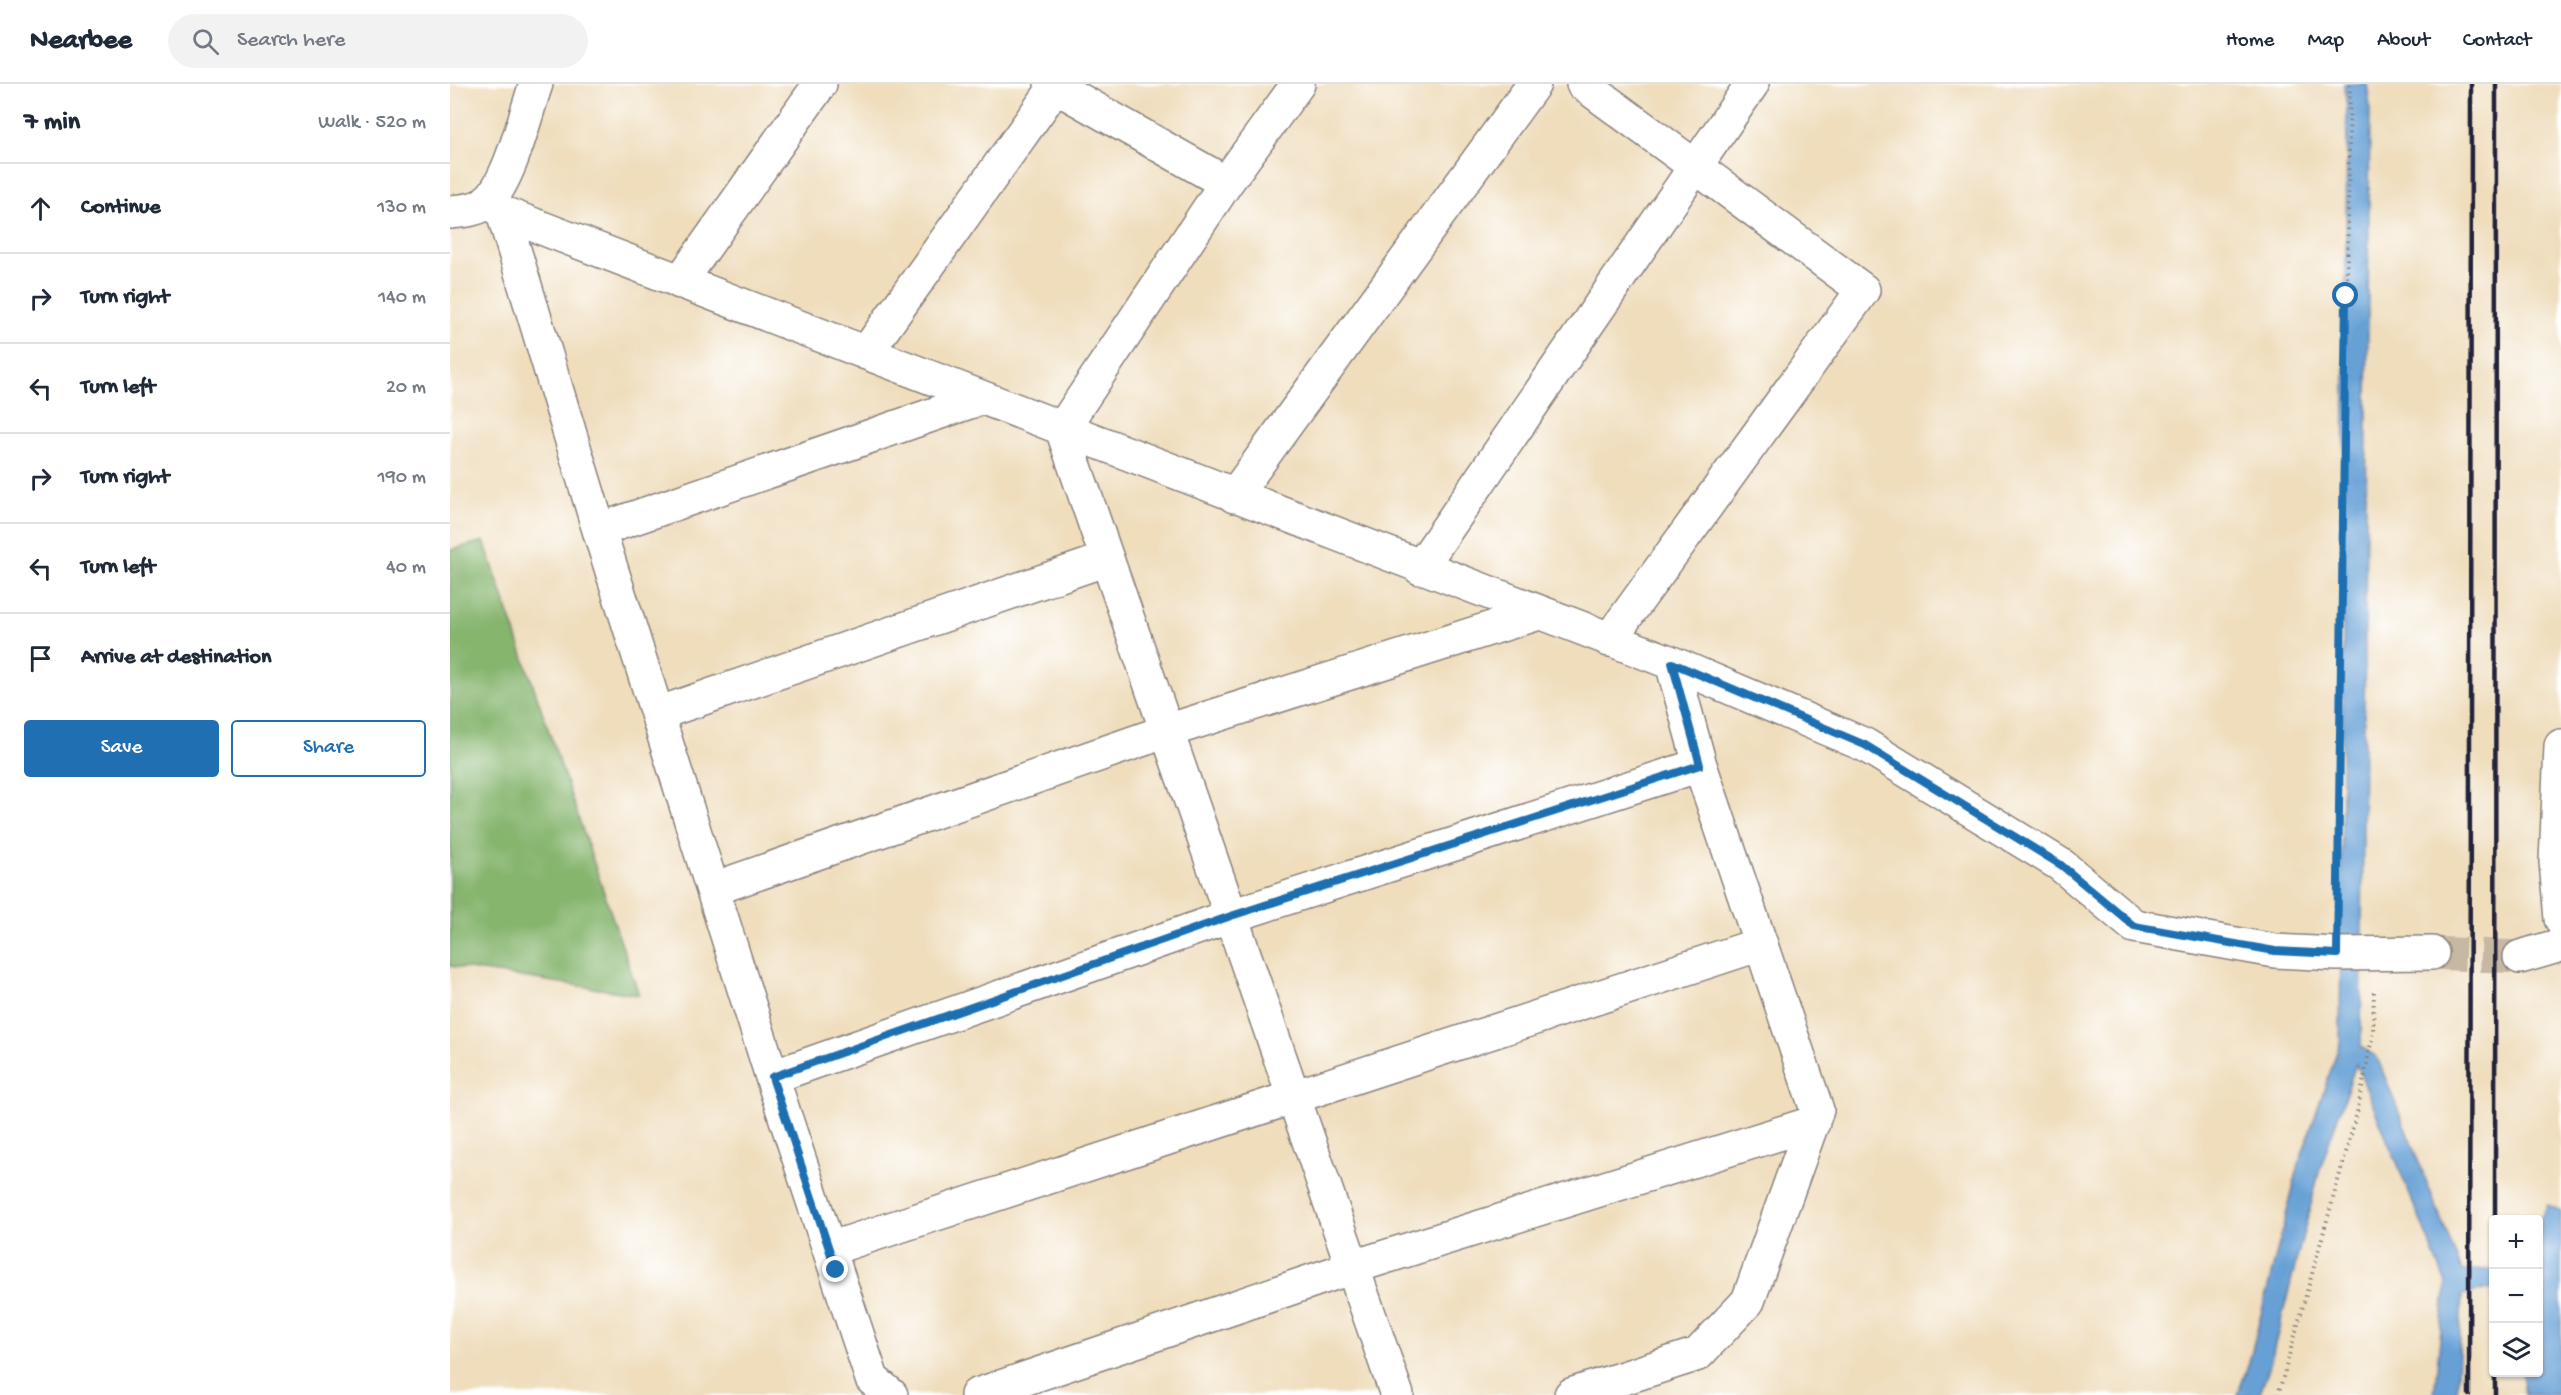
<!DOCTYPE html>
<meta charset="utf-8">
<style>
body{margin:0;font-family:"Gochi Hand",sans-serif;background:#f2f2f3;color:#1f2937}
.controls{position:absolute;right:18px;bottom:18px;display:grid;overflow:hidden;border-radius:6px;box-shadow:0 2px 4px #0004}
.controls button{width:54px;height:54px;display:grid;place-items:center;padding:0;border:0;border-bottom:2px solid #e0e1e3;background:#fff;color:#1f2937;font:30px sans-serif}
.stop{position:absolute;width:18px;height:18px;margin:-14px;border:4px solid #1f6fb2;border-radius:50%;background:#fff}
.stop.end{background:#1f6fb2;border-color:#fff;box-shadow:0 2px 6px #0008}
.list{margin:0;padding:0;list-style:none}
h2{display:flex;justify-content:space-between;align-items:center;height:78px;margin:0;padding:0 24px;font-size:26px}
h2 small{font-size:20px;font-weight:400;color:#747a83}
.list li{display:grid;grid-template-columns:39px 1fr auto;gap:18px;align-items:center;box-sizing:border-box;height:90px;padding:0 24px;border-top:2px solid #e0e1e3}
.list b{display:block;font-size:22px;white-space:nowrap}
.list em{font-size:20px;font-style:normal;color:#747a83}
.actions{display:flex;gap:12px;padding:18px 24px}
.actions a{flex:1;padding:14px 0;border:2px solid #1f6fb2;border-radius:6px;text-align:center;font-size:21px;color:#1f6fb2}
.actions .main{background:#1f6fb2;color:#fff}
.icon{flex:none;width:33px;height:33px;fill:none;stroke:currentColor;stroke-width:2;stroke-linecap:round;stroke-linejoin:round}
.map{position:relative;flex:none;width:2111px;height:1311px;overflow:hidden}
header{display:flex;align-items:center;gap:36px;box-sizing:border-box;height:84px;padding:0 30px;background:#fff;border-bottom:2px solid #e0e1e3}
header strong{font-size:28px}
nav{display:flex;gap:33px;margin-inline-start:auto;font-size:21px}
.search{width:420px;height:54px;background:#f2f2f3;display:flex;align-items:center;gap:15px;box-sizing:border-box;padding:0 21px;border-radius:33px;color:#747a83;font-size:22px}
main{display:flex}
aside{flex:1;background:#fff}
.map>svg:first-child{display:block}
.forest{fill:#86b56e;stroke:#546c54;stroke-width:1.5}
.water{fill:#66a0d5;stroke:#446188;stroke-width:1.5}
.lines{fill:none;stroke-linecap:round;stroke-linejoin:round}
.street-tunnel{stroke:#c6b8a2;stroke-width:33;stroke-dasharray:33 16;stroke-linecap:butt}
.street-casing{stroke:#88807c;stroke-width:36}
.secondary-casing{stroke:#88807c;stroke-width:36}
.path{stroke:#88807c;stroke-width:4;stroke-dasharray:1.5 4.5;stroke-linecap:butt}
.street{stroke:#fff;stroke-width:33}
.secondary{stroke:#fff;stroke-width:33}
.rail{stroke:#22223b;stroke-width:4.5}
.route{stroke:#1f6fb2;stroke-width:8}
</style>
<header>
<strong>Nearbee</strong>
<div class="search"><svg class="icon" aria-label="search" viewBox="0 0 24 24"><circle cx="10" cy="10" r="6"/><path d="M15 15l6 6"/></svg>Search here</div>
<nav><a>Home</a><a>Map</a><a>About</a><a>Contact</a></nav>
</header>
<main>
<aside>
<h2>7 min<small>Walk · 520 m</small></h2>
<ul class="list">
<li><svg class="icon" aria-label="ahead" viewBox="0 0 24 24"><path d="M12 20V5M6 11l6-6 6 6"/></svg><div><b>Continue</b></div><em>130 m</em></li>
<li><svg class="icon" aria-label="right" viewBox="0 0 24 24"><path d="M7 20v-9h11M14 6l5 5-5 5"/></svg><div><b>Turn right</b></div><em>140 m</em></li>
<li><svg class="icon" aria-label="left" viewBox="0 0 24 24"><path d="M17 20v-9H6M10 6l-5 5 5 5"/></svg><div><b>Turn left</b></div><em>20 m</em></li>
<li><svg class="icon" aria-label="right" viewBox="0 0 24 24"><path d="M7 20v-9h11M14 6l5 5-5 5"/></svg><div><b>Turn right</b></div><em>190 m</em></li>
<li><svg class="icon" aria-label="left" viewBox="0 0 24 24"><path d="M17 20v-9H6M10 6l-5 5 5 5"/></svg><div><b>Turn left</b></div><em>40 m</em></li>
<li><svg class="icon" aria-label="arrive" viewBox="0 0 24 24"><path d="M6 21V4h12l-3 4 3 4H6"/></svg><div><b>Arrive at destination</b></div></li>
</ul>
<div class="actions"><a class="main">Save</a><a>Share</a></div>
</aside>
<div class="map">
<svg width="2111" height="1311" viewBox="0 0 2111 1311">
<rect width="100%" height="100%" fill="#fff"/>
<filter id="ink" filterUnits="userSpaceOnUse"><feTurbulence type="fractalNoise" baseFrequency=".0167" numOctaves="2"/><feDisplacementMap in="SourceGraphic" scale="12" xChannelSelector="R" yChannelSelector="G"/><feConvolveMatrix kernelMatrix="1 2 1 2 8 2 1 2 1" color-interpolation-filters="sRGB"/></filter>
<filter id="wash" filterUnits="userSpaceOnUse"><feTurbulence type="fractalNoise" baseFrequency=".008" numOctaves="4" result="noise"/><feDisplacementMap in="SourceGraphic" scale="24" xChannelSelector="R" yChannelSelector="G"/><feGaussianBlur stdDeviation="1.35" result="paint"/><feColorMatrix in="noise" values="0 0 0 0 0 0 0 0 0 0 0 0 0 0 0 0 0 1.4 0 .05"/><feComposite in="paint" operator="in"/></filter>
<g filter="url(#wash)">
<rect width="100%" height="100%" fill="#efddbc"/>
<path class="forest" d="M34,457L189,911L0,882V466Z"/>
<path class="water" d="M1894,0H1917L1920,23L1911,963L1927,973L2012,1187L2043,1185V1204L2012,1211L2007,1311H1984L1996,1199L1906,980L1870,1085L1819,1284L1809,1311H1787L1799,1278L1850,1076L1890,959L1897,24Z
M2098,1121L2111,1127V1311H2075L2072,1289L2088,1288L2089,1137Z"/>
</g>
<g filter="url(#ink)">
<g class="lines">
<path class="street-tunnel" d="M1982,869L2070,873"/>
<defs>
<path id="street" d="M601,0L776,99
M848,0L776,99L612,345L947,1311
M1133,0L1413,206L1159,556
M38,116L53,129L1222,579L1415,661L1611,781L1684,842L1825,867L1887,870L1982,869
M53,129L149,446L322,993L422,1295L441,1311
M230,198L370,0
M416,269L606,2
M784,412L1084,0
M149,446L531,314
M970,484L1302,0
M207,630L657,475
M2111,662L2106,778L2111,835
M263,805L717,647L1089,529
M2070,873L2111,861
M322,993L781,832L1250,681
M379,1165L1311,860
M527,1311L903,1183L1363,1039
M1121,1311L1248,1270L1298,1217L1367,1026L1250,681L1222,579"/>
<path id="secondary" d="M0,128C14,127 29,126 39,116C61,93 75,31 86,0"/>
</defs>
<use href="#street" class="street-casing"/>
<use href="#secondary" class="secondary-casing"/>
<path class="path" d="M1887,836L1900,0
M1828,1311L1907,1029L1923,949L1924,904"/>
<use href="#street" class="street"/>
<use href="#secondary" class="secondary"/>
<path class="rail" d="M2045,1136L2046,0
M2019,1311L2021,0
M2045,1311V1288"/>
</g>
</g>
<g class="lines" filter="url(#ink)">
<path class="route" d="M386,1186L322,993L781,832L1250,681L1222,579L1415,661L1611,781L1684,842L1825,867L1887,870L1896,212"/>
</g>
</svg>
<div class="controls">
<button>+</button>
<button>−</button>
<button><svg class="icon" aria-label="layers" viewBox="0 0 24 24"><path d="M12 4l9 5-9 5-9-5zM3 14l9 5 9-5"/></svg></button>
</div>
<div class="stop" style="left:1896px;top:212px"></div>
<div class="stop end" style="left:386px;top:1186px"></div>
</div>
</main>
